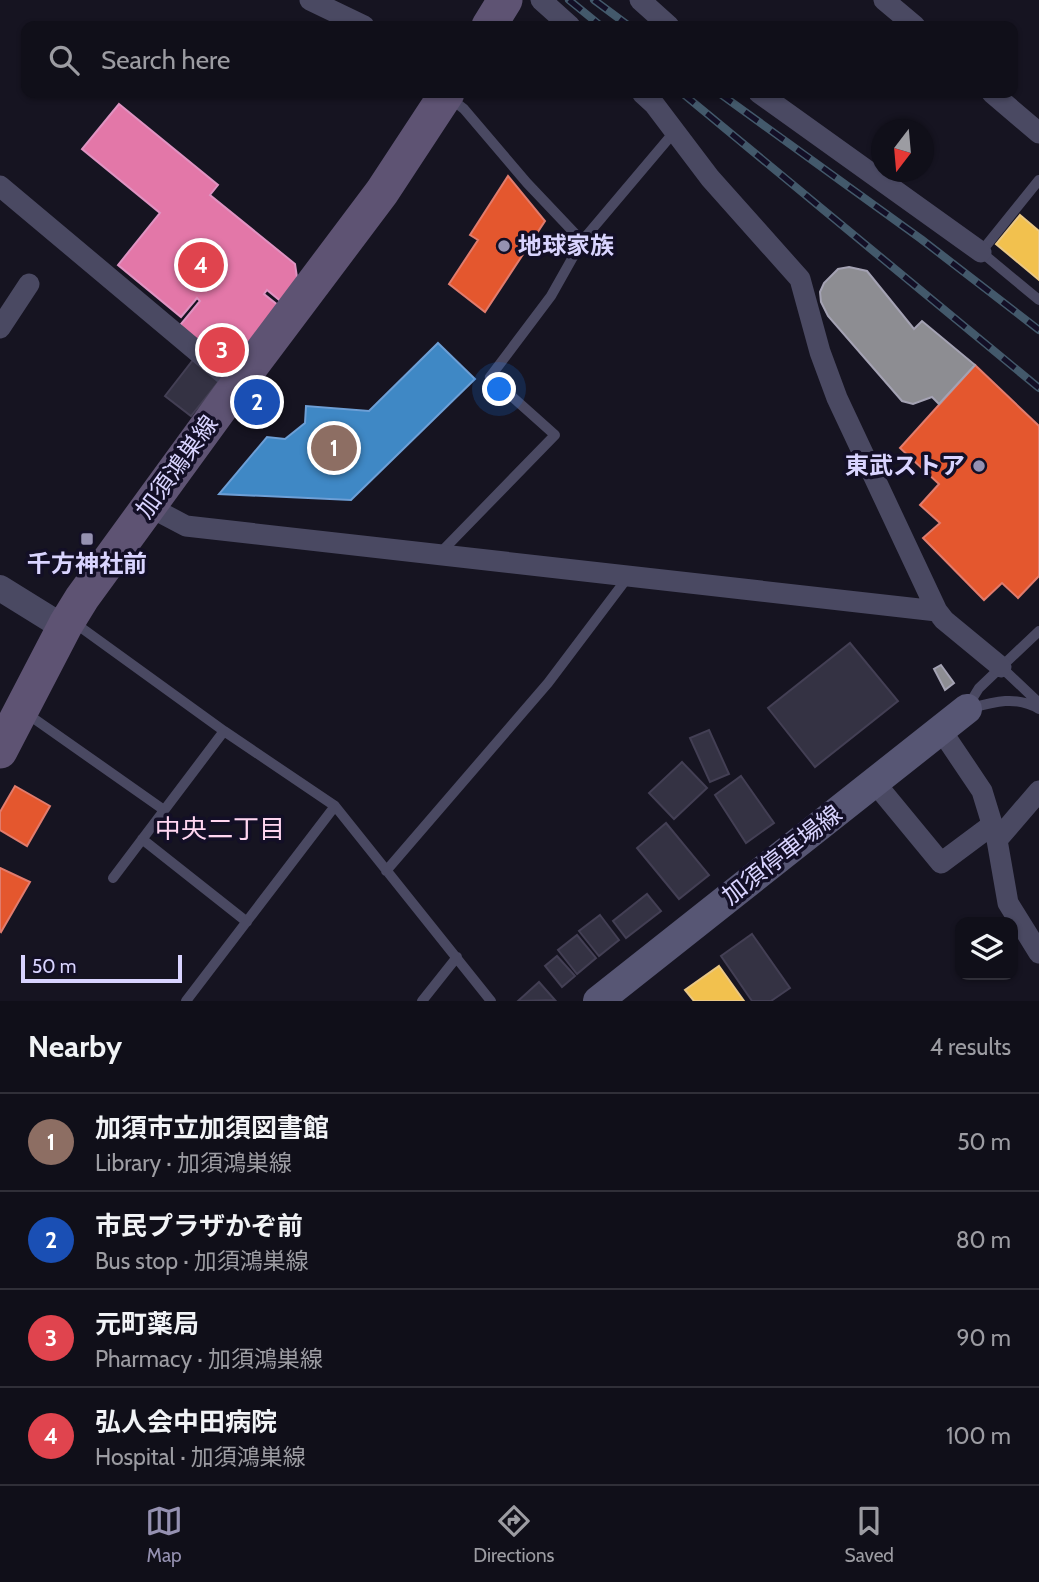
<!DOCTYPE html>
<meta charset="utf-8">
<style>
body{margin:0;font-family:Cabin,"Noto Sans JP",sans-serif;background:#1e1d26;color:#f1f3f6}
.controls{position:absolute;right:21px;bottom:21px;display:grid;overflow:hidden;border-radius:14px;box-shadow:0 2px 5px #0004}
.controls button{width:63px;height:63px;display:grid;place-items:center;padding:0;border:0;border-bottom:2px solid #302f38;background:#100f19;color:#f1f3f6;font:35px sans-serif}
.compass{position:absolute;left:871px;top:119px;width:63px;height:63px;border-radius:50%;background:#100f19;box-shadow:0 2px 5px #0004;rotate:196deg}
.scale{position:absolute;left:21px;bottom:18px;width:161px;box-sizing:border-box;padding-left:7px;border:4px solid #d9d4ff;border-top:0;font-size:19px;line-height:24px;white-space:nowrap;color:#d9d4ff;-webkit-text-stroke:5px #130f26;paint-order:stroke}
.you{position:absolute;left:500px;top:390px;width:24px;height:24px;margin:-18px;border:5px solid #fff;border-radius:50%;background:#1a73e8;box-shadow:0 0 0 10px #1a73e833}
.badge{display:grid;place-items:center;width:46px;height:46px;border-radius:50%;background:#9591b1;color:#fff;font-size:23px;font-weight:700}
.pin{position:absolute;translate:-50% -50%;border:4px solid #fff;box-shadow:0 2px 7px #0006}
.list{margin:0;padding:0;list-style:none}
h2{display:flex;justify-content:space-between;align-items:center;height:91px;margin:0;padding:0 28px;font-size:30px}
h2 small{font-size:23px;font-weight:400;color:#9c9ca2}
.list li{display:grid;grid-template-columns:46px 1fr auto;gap:21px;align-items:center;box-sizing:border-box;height:98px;padding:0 28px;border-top:2px solid #302f38}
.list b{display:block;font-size:26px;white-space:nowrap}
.list p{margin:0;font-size:23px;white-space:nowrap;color:#9c9ca2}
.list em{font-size:23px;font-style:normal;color:#9c9ca2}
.icon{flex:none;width:38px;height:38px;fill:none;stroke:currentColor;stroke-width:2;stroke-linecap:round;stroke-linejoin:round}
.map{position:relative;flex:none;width:1039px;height:1001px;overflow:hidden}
.search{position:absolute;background:#100f19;box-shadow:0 2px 5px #0004;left:21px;right:21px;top:21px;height:77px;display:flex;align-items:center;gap:18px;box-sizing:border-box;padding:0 24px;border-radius:14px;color:#9c9ca2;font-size:26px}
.sheet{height:483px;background:#100f19}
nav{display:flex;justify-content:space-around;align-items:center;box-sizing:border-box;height:98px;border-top:2px solid #302f38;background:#100f19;font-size:19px;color:#9c9ca2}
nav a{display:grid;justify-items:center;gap:4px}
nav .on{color:#9591b1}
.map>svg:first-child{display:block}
.homes{fill:#f2c14e;stroke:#eac783;stroke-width:2}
.shops{fill:#e4572e;stroke:#e17c6d;stroke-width:2}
.schools{fill:#3f88c5;stroke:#6d9fd6;stroke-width:2}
.health{fill:#e377a8;stroke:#e093c2;stroke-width:2}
.industry{fill:#8d8d92;stroke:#a4a2b3;stroke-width:2}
.building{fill:#343243;stroke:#433f54;stroke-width:2}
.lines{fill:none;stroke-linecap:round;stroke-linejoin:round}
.service{stroke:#4a4962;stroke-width:10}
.minor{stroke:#4a4962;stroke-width:21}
.tertiary{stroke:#4a4962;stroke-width:26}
.secondary{stroke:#575674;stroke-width:30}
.primary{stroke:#5e5373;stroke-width:35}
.rail-casing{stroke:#43596b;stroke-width:8}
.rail{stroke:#130f26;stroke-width:5;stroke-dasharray:16;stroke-linecap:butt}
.poi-dot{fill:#9591b1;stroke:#130f26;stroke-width:2.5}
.labels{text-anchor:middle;stroke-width:7;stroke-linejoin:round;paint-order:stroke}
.poi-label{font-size:24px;font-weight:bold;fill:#d9d4ff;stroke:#130f26;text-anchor:start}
.street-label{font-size:24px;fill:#d9d4ff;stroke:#130f26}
.neighbourhood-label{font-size:26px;fill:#ffd6f0;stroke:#130f26}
</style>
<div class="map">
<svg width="1039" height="1001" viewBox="0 0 1039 1001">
<rect width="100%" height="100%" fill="#161421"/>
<path class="homes" d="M1020,215L1039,231V280L996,244Z
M719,966L744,1001H694L685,990Z"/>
<path class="shops" d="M508,176L545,221L485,312L449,284L478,240L470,235Z
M975,365L1039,426V576L1018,598L1002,583L984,600L923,538L940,523L920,505L939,484L900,448Z
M15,786L50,806L27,846L0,830V812Z
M0,868L30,882L1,932L0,931Z"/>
<path class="schools" d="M438,343L475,379L351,500L219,494L267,437L285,439L305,423L306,406L369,411Z"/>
<path class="health" d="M119,104L218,185L210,195L295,264L298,284L283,303L267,290L264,294L279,306L242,350L217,329L200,350L176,330L200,301L197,298L181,317L118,265L160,213L82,149Z"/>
<path class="industry" d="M849,267L867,271L914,329L922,321L975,365L939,404L932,397L913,404L902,401L828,316L821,302L820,292L824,283L838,269Z
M941,665L954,683L945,690L934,669Z"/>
<path class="building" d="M193,360L219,381L191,416L165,396Z
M850,643L898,701L815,767L768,708Z
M709,730L729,774L710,782L690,738Z
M682,762L707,788L674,819L649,793Z
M741,776L774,823L746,843L715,795Z
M666,823L709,875L679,899L637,848Z
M647,894L661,911L626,938L613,921Z
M600,915L619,940L599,956L579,931Z
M752,934L790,988L771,1001H752L721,956Z
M577,935L596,958L577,974L558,950Z
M557,956L575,976L562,987L545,966Z
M539,982L555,1000L518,1001Z"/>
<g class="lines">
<path class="service" d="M449,97L464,109L527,183L582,241
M1039,180L981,252L1039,300
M444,556L445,548L555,435L490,377L551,296L582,241L675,131
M72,626L83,629L224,731L335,806L491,1001
M1001,667L1039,703
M968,706L979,688L1039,631
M968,709C993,702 1016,695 1039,709
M26,713L164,810
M142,839L247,922
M386,871L548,683L628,577
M113,878L224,731
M186,1001L335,806
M422,1001L457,957"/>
<path class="minor" d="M310,0L364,26
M541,0L570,26
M640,0L669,26
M884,0L915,26
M642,93L654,104L710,178L800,279L820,352L837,398L937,611L944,620L1001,667
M759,93L981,252
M992,93L1039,133
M0,186L237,385
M0,328L29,284
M148,506L186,526L937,611
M941,730L982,791L997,840L1008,903L1039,953
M875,783L941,863L992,825
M997,840L1039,791"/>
<path class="tertiary" d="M0,588L50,619L66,624"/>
<path class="secondary" d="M598,1001L967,709"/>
<path class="primary" d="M489,26L505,0
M0,751L66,624L82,598L237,385L382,192L447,93"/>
<defs>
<path id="rail" d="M569,0L601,26
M594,0L629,26
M682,93L1039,388
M719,93L921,239L1039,330"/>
</defs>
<use href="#rail" class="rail-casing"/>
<use href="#rail" class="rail"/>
</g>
<g class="poi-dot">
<circle cx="504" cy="246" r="7"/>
<circle cx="979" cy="466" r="7"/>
<rect x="80" y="532" width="14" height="14" rx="3.5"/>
</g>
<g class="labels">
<g class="poi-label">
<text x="518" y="254">地球家族</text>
<text x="965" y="474" text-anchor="end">東武ストア</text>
<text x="87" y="572" text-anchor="middle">千方神社前</text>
</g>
<g class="street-label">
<text transform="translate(177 467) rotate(-54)" y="8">加須鴻巣線</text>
<text transform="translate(782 855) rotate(-38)" y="8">加須停車場線</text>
</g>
<g class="neighbourhood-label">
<text x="220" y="838">中央二丁目</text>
</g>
</g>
</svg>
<div class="controls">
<button><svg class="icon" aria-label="layers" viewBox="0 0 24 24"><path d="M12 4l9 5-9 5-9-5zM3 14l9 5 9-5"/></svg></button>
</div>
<svg class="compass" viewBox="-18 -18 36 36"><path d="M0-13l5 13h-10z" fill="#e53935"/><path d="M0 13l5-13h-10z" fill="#9c9ca2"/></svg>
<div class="scale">50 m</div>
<div class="you"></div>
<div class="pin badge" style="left:334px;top:448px;background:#8d6e63">1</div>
<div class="pin badge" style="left:257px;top:402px;background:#1a4fb4">2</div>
<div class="pin badge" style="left:222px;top:350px;background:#e0444e">3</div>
<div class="pin badge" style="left:201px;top:265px;background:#e0444e">4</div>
<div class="search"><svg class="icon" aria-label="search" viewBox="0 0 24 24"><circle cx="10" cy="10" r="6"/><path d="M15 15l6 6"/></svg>Search here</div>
</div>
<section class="sheet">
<h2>Nearby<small>4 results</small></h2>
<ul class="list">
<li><span class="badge" style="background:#8d6e63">1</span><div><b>加須市立加須図書館</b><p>Library · 加須鴻巣線</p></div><em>50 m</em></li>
<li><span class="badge" style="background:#1a4fb4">2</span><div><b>市民プラザかぞ前</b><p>Bus stop · 加須鴻巣線</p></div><em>80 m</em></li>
<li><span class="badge" style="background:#e0444e">3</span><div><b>元町薬局</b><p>Pharmacy · 加須鴻巣線</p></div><em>90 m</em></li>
<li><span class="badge" style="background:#e0444e">4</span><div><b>弘人会中田病院</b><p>Hospital · 加須鴻巣線</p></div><em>100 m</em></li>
</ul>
</section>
<nav>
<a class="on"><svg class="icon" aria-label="map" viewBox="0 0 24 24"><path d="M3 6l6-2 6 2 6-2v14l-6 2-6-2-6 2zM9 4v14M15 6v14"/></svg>Map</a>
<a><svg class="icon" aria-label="directions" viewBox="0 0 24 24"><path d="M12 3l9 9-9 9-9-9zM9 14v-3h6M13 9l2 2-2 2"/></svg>Directions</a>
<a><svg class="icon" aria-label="saved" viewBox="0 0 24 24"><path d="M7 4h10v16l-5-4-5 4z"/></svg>Saved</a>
</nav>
